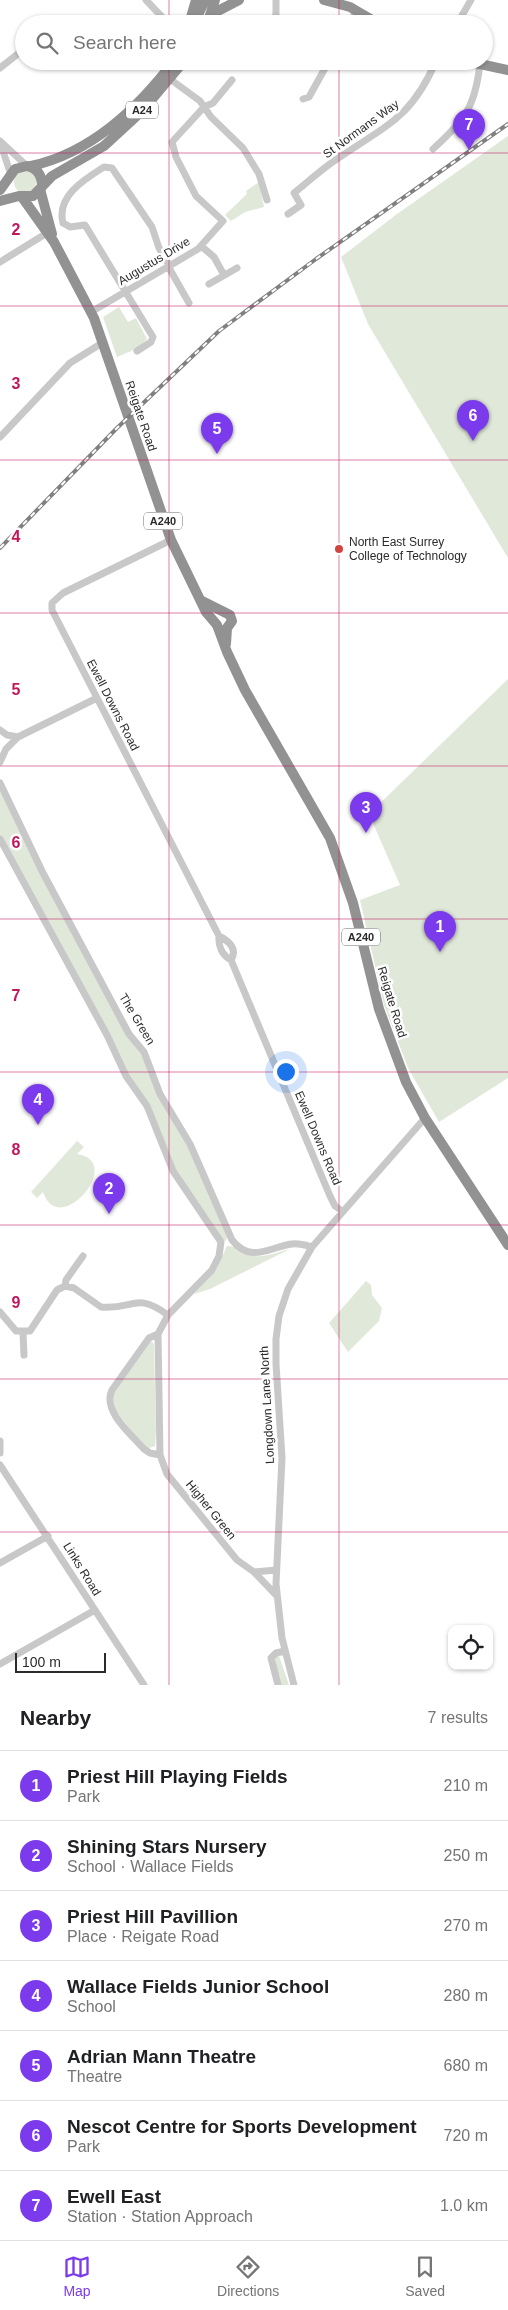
<!DOCTYPE html>
<meta charset="utf-8">
<style>
body{margin:0;font-family:Helvetica,sans-serif;background:#f2f2f2;color:#202124}
.controls{position:absolute;right:15px;bottom:15px;display:grid;overflow:hidden;border-radius:10px;box-shadow:0 1px 4px #0004}
.controls button{width:45px;height:45px;display:grid;place-items:center;padding:0;border:0;border-bottom:1px solid #e0e0e0;background:#fff;color:#202124;font:25px sans-serif}
.scale{position:absolute;left:15px;bottom:12px;width:91px;box-sizing:border-box;padding-left:5px;border:2px solid #2b2b2b;border-top:0;font-size:14px;line-height:18px;white-space:nowrap;color:#2b2b2b;-webkit-text-stroke:4px #fff;paint-order:stroke}
.you{position:absolute;left:285px;top:1071px;width:18px;height:18px;margin:-12px;border:4px solid #fff;border-radius:50%;background:#1a73e8;box-shadow:0 0 0 8px #1a73e833}
.badge{display:grid;place-items:center;width:32px;height:32px;border-radius:50%;background:#7c3aed;color:#fff;font-size:16px;font-weight:700}
.pin{position:absolute;translate:-50% -41px;filter:drop-shadow(0 1px 2px #0008)}
.pin::after{content:'';position:absolute;top:26px;width:18px;height:15px;background:inherit;clip-path:polygon(0 0,100% 0,50% 100%)}
.list{margin:0;padding:0;list-style:none}
h2{display:flex;justify-content:space-between;align-items:center;height:65px;margin:0;padding:0 20px;font-size:21px}
h2 small{font-size:16px;font-weight:400;color:#757577}
.list li{display:grid;grid-template-columns:32px 1fr auto;gap:15px;align-items:center;box-sizing:border-box;height:70px;padding:0 20px;border-top:1px solid #e0e0e0}
.list b{display:block;font-size:19px;white-space:nowrap}
.list p{margin:0;font-size:16px;white-space:nowrap;color:#757577}
.list em{font-size:16px;font-style:normal;color:#757577}
.icon{flex:none;width:28px;height:28px;fill:none;stroke:currentColor;stroke-width:2;stroke-linecap:round;stroke-linejoin:round}
.map{position:relative;flex:none;width:508px;height:1685px;overflow:hidden}
.search{position:absolute;background:#fff;box-shadow:0 1px 4px #0004;left:15px;right:15px;top:15px;height:55px;display:flex;align-items:center;gap:12px;box-sizing:border-box;padding:0 18px;border-radius:28px;color:#757577;font-size:19px}
.sheet{height:555px;background:#fff}
nav{display:flex;justify-content:space-around;align-items:center;box-sizing:border-box;height:70px;border-top:1px solid #e0e0e0;background:#fff;font-size:14px;color:#757577}
nav a{display:grid;justify-items:center;gap:2px}
nav .on{color:#7c3aed}
.map>svg:first-child{display:block}
.green{fill:#e0e8da}
.lines{fill:none;stroke-linecap:round;stroke-linejoin:round}
.minor{stroke:#c8c8c8;stroke-width:7}
.highway{stroke:#929292;stroke-width:10}
.rail-casing{stroke:#808080;stroke-width:4}
.rail{stroke:#fff;stroke-width:2;stroke-dasharray:5.5;stroke-linecap:butt}
.grid{fill:none;stroke:#c2185b;stroke-width:1;stroke-opacity:0.55}
.poi-dot{fill:#d04540;stroke:#fff;stroke-width:2}
.labels{text-anchor:middle;stroke-width:5;stroke-linejoin:round;paint-order:stroke}
.shield{fill:#fff;stroke:#6b6b6b;stroke-width:1}
.shield-label{font-size:11px;font-weight:bold;fill:#2b2b2b}
.street-label{font-size:12px;fill:#2b2b2b;stroke:#fff}
.poi-label{font-size:12px;fill:#2b2b2b;stroke:#fff;text-anchor:start}
.grid-label{font-size:16px;text-anchor:middle;font-weight:bold;fill:#c2185b;stroke:#fff;stroke-width:5;stroke-linejoin:round;paint-order:stroke}
</style>
<div class="map">
<svg width="508" height="1685" viewBox="0 0 508 1685">
<rect width="100%" height="100%" fill="#fff"/>
<path class="green" d="M508,136V558L368,324L341,257L397,214Z
M14 182a11 11 0 1 1 22 0a11 11 0 1 1-22 0Z
M259,182L264,207L245,212L231,221L225,215L247,194L246,191Z
M119,307L128,322L136,318L147,339L138,348L117,357L103,317Z
M508,679V1078L439,1122L408,1068L384,1005L360,900L400,885L369,814Z
M0,789L44,879L136,1044L188,1145L227,1237L226,1241L222,1240L173,1165L128,1075L110,1034L0,834Z
M77,1141L84,1147L77,1154C126,1161 59,1240 43,1192L37,1198L31,1192Z
M227,1246C236,1245 241,1253 249,1255C262,1259 278,1252 290,1249L210,1289L194,1294L216,1270Z
M366,1281L371,1285L372,1295L382,1308L379,1321L348,1352L329,1323Z
M151,1341L154,1344L156,1432L155,1446L149,1448L143,1445L115,1410L113,1394Z
M275,1656H279L289,1685H281L273,1659Z"/>
<g class="lines">
<path class="minor" d="M146,0L163,18
M272,24L276,14V0
M349,24L357,10
M457,24L471,0
M0,68L24,49
M170,79L200,101L211,117L243,148L259,174L267,200
M303,99L309,97L329,61
M0,141L27,166
M0,142L11,175
M433,149C465,120 475,107 480,64
M288,214L301,205L294,193C309,181 324,167 340,157C387,125 412,117 436,61
M201,246L214,257L224,275
M0,262L47,233
M168,266L189,303
M209,284L237,268
M91,312L198,249L223,221L196,196L176,157L172,142L204,107L213,103L232,80
M137,351L151,342L153,337L85,225L70,227L63,223C56,196 85,179 104,167L112,168L152,227L159,248L169,265
M0,437L70,363L102,343
M171,540L63,593L52,603V610L219,936C218,946 222,955 231,960L330,1196L335,1206L342,1211
M0,730L7,735L18,737
M0,762L6,749L18,737L97,698
M0,783L43,873L129,1034L144,1052L160,1094L190,1144L232,1240C251,1264 269,1247 292,1244C299,1243 305,1245 312,1247
M0,839L107,1035L126,1076L147,1106L173,1171L221,1242L219,1256L212,1270L168,1315L158,1334L160,1455L167,1474L237,1560L254,1572L276,1570
M219,936C229,941 238,949 231,960
M65,1286L66,1280L83,1256
M0,1312L16,1331H30L57,1290L65,1286L74,1288L101,1307C134,1310 135,1291 168,1315
M23,1333L24,1355
M158,1334L149,1338L112,1390C102,1411 131,1434 144,1449L150,1453L160,1455
M0,1441V1453
M0,1465L144,1685
M0,1563L48,1536
M254,1572L277,1596
M0,1664L95,1610
M278,1685L271,1658L276,1653L285,1651
M294,1685L282,1638L276,1584L282,1458L276,1364V1339L279,1316L288,1289L312,1247L425,1118"/>
<path class="highway" d="M324,0L350,7L379,24
M210,15L239,0
M189,24L196,0
M194,24L205,0
M207,24L215,0
M466,61L508,70
M31,166C91,153 137,109 174,61
M40,189L52,234
M0,190L15,169L27,166C38,168 42,176 42,187
M22,197L54,242L94,318L171,540L206,612L217,625L227,652L245,690L330,838L353,903L379,1009L406,1082L425,1118L508,1245
M0,201L19,196H33L52,176L104,146L142,111L184,61
M202,601L230,615L232,621L227,628L226,644"/>
<defs>
<path id="rail" d="M0,548L117,428L219,331L316,259L508,124"/>
</defs>
<use href="#rail" class="rail-casing"/>
<use href="#rail" class="rail"/>
</g>
<path class="grid" d="M169,0V24M339,0V24M169,61V1685M339,61V1685M0,153H508M0,306H508M0,460H508M0,613H508M0,766H508M0,919H508M0,1072H508M0,1225H508M0,1379H508M0,1532H508"/>
<circle class="poi-dot" cx="339" cy="549" r="5"/>
<g class="labels">
<g class="shield">
<rect x="126" y="101.5" width="32" height="17" rx="4"/>
<rect x="144" y="512.5" width="38" height="17" rx="4"/>
<rect x="342" y="928.5" width="38" height="17" rx="4"/>
</g>
<g class="shield-label">
<text x="142" y="114">A24</text>
<text x="163" y="525">A240</text>
<text x="361" y="941">A240</text>
</g>
<g class="street-label">
<text transform="translate(361 129) rotate(-36)" y="4">St Normans Way</text>
<text transform="translate(154 261) rotate(-31)" y="4">Augustus Drive</text>
<text transform="translate(141 416) rotate(71)" y="4">Reigate Road</text>
<text transform="translate(113 705) rotate(63)" y="4">Ewell Downs Road</text>
<text transform="translate(392 1002) rotate(73)" y="4">Reigate Road</text>
<text transform="translate(137 1019) rotate(59)" y="4">The Green</text>
<text transform="translate(318 1138) rotate(67)" y="4">Ewell Downs Road</text>
<text transform="translate(267 1405) rotate(-93)" y="4">Longdown Lane North</text>
<text transform="translate(211 1510) rotate(51)" y="4">Higher Green</text>
<text transform="translate(82 1569) rotate(58)" y="4">Links Road</text>
</g>
<g class="poi-label">
<text x="349" y="546">North East Surrey<tspan x="349" dy="14">College of Technology</tspan></text>
</g>
</g>
<g class="grid-label">
<text x="16" y="235">2</text>
<text x="16" y="389">3</text>
<text x="16" y="542">4</text>
<text x="16" y="695">5</text>
<text x="16" y="848">6</text>
<text x="16" y="1001">7</text>
<text x="16" y="1155">8</text>
<text x="16" y="1308">9</text>
</g>
</svg>
<div class="controls">
<button><svg class="icon" aria-label="locate" viewBox="0 0 24 24"><circle cx="12" cy="12" r="6"/><path d="M12 2v4M12 18v4M2 12h4M18 12h4"/></svg></button>
</div>
<div class="scale">100 m</div>
<div class="you"></div>
<div class="pin badge" style="left:440px;top:952px">1</div>
<div class="pin badge" style="left:109px;top:1214px">2</div>
<div class="pin badge" style="left:366px;top:833px">3</div>
<div class="pin badge" style="left:38px;top:1125px">4</div>
<div class="pin badge" style="left:217px;top:454px">5</div>
<div class="pin badge" style="left:473px;top:441px">6</div>
<div class="pin badge" style="left:469px;top:150px">7</div>
<div class="search"><svg class="icon" aria-label="search" viewBox="0 0 24 24"><circle cx="10" cy="10" r="6"/><path d="M15 15l6 6"/></svg>Search here</div>
</div>
<section class="sheet">
<h2>Nearby<small>7 results</small></h2>
<ul class="list">
<li><span class="badge">1</span><div><b>Priest Hill Playing Fields</b><p>Park</p></div><em>210 m</em></li>
<li><span class="badge">2</span><div><b>Shining Stars Nursery</b><p>School · Wallace Fields</p></div><em>250 m</em></li>
<li><span class="badge">3</span><div><b>Priest Hill Pavillion</b><p>Place · Reigate Road</p></div><em>270 m</em></li>
<li><span class="badge">4</span><div><b>Wallace Fields Junior School</b><p>School</p></div><em>280 m</em></li>
<li><span class="badge">5</span><div><b>Adrian Mann Theatre</b><p>Theatre</p></div><em>680 m</em></li>
<li><span class="badge">6</span><div><b>Nescot Centre for Sports Development</b><p>Park</p></div><em>720 m</em></li>
<li><span class="badge">7</span><div><b>Ewell East</b><p>Station · Station Approach</p></div><em>1.0 km</em></li>
</ul>
</section>
<nav>
<a class="on"><svg class="icon" aria-label="map" viewBox="0 0 24 24"><path d="M3 6l6-2 6 2 6-2v14l-6 2-6-2-6 2zM9 4v14M15 6v14"/></svg>Map</a>
<a><svg class="icon" aria-label="directions" viewBox="0 0 24 24"><path d="M12 3l9 9-9 9-9-9zM9 14v-3h6M13 9l2 2-2 2"/></svg>Directions</a>
<a><svg class="icon" aria-label="saved" viewBox="0 0 24 24"><path d="M7 4h10v16l-5-4-5 4z"/></svg>Saved</a>
</nav>
